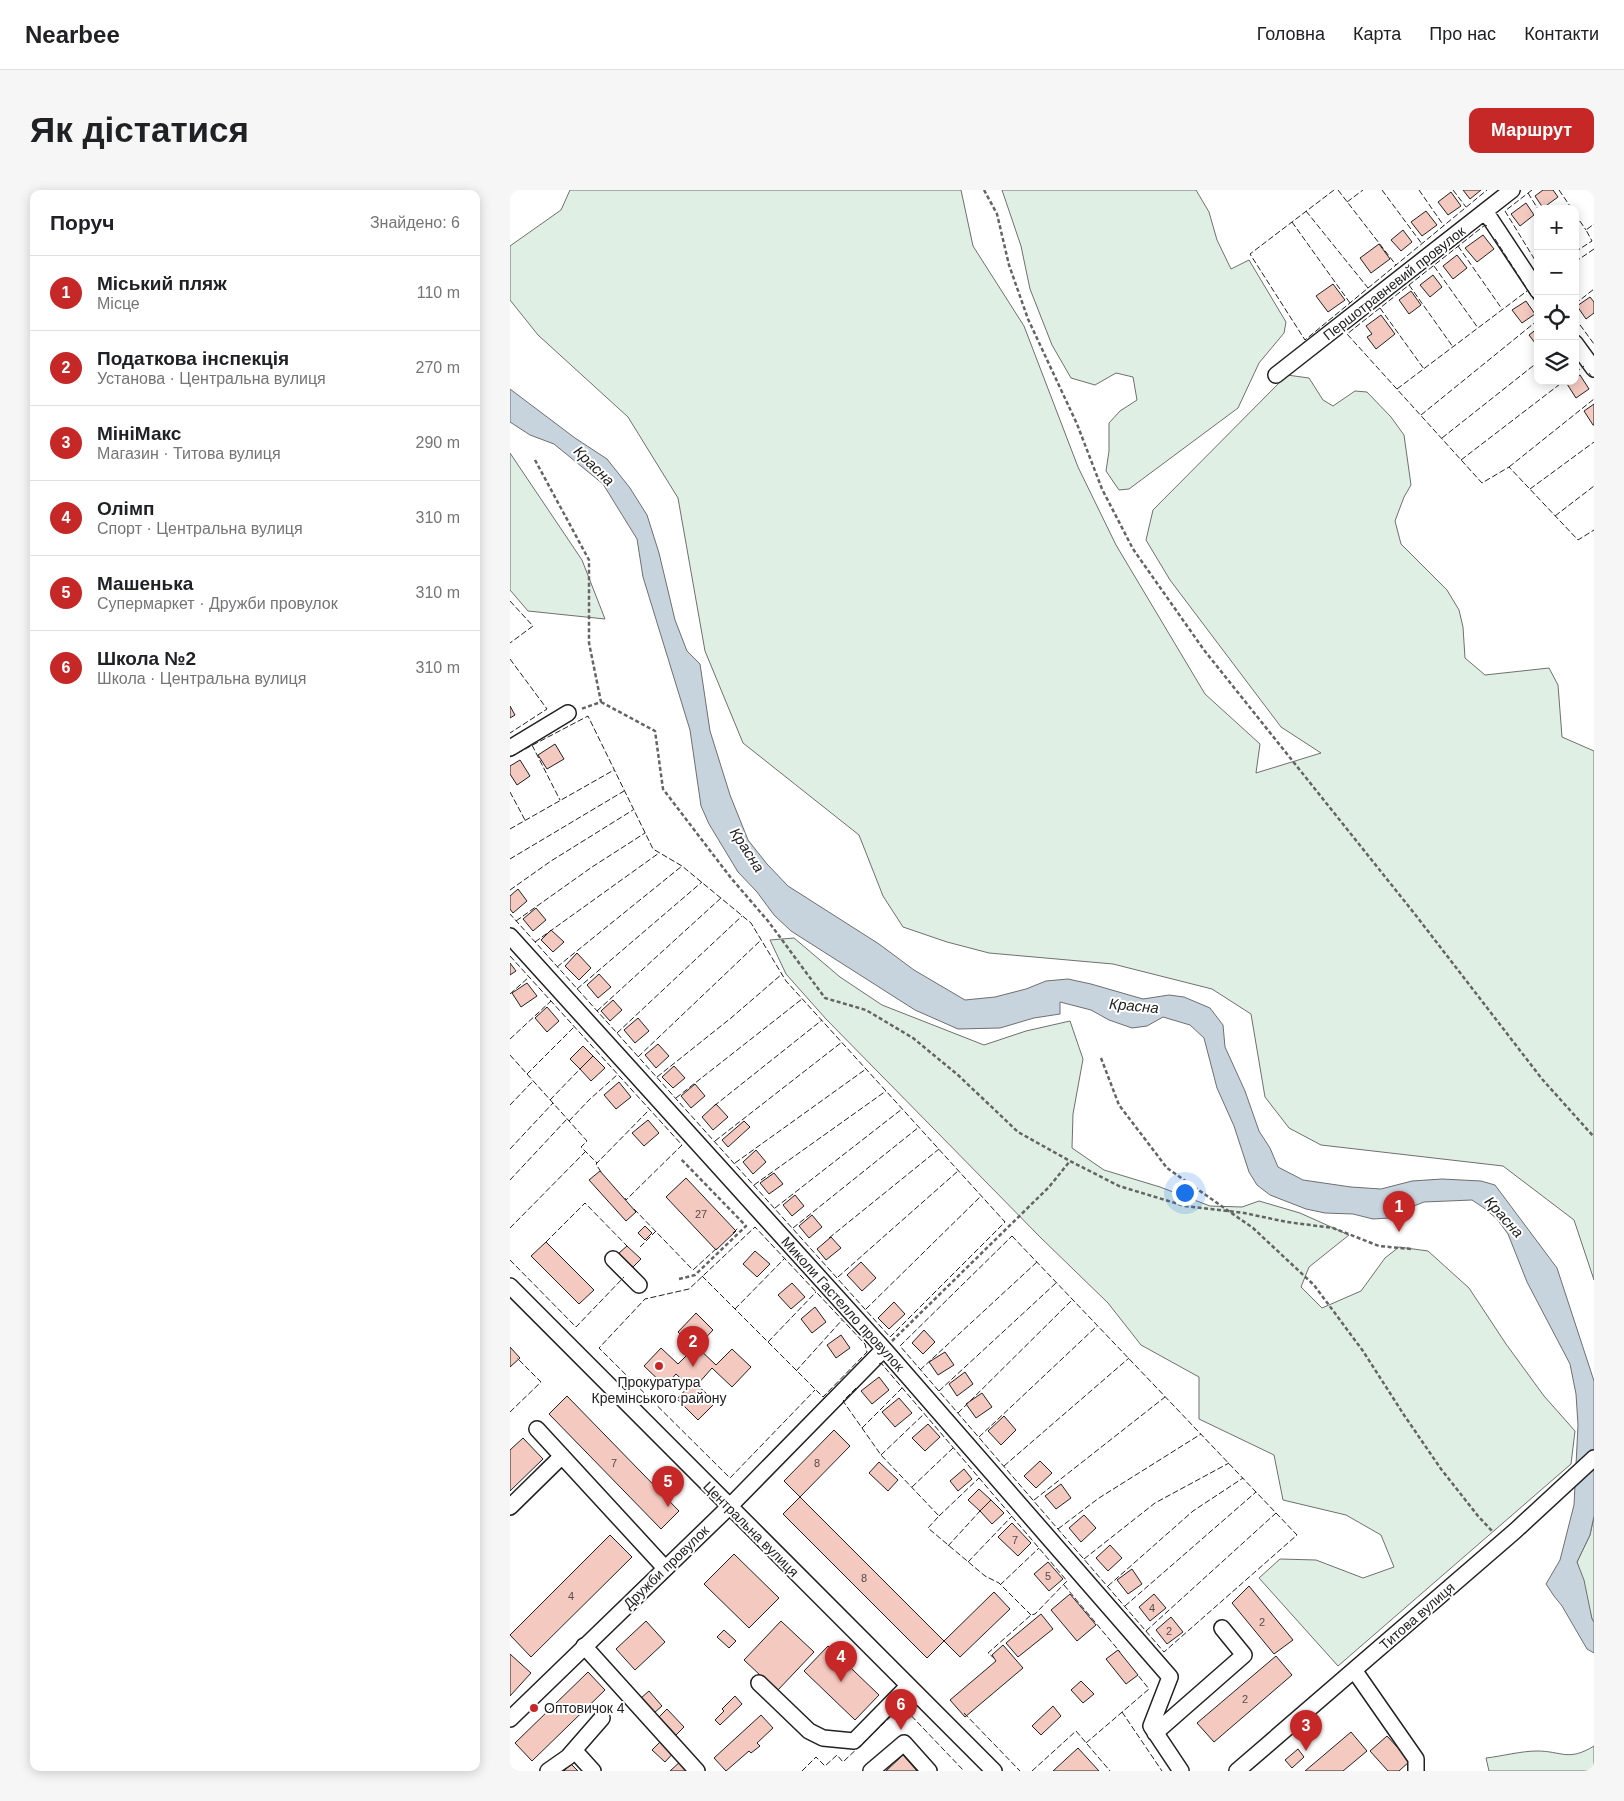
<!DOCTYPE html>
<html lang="uk">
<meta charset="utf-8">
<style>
body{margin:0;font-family:Helvetica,sans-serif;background:#f6f6f6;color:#202124}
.controls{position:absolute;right:15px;top:15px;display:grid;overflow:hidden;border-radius:10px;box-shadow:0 2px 12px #0003}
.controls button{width:45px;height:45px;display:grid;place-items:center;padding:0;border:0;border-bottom:1px solid #e0e0e0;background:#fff;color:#202124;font:25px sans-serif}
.you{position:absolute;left:674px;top:1002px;width:18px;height:18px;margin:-12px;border:4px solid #fff;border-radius:50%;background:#1a73e8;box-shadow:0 0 0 8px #1a73e833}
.badge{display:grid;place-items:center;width:32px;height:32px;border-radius:50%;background:#c62828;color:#fff;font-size:16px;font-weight:700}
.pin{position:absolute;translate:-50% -41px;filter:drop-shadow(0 1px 2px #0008)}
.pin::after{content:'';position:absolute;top:26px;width:18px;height:15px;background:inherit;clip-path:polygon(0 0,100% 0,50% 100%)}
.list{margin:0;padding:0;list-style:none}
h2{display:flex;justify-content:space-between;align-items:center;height:65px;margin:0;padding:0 20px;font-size:21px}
h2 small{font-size:16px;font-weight:400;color:#757577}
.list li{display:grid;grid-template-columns:32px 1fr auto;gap:15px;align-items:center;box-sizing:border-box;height:75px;padding:0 20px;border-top:1px solid #e0e0e0}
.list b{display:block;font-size:19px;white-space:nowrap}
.list p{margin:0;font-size:16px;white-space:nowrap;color:#757577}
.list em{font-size:16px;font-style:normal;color:#757577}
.icon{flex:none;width:28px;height:28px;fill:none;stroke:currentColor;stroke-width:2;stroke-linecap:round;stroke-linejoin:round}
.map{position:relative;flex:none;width:1084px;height:1581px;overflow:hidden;border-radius:10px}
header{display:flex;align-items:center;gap:30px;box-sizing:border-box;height:70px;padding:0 25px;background:#fff;border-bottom:1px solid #e0e0e0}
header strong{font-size:24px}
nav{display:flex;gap:28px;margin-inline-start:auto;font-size:18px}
.intro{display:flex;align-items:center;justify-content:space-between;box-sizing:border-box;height:120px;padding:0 30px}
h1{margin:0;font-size:35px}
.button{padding:12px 22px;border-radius:10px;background:#c62828;color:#fff;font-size:18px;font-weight:700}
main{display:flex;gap:30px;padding:0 30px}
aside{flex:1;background:#fff;border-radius:10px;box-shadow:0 2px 12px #0003}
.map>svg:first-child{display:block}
.green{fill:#e0efe3;stroke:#6f6f6f}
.water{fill:#c7d3dd;stroke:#6f6f6f}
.building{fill:#f3c9c0;stroke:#222}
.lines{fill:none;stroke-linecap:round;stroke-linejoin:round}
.minor-casing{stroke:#222;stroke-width:18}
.path{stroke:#646464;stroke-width:2.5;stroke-dasharray:4 2.5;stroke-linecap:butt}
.minor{stroke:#fff;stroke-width:15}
.fence{stroke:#222;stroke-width:1;stroke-dasharray:6 2.5;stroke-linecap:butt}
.poi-dot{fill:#c62828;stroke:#fff;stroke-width:2}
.labels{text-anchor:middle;stroke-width:4;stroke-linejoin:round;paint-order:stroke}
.number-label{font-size:11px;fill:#564c4a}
.street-label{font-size:14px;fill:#222;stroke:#fff}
.poi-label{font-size:14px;fill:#222;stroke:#fff}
.water-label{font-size:15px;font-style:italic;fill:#222;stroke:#fff}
</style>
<header>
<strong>Nearbee</strong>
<nav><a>Головна</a><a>Карта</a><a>Про нас</a><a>Контакти</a></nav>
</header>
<div class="intro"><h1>Як дістатися</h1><a class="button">Маршрут</a></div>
<main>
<aside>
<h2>Поруч<small>Знайдено: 6</small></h2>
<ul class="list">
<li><span class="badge">1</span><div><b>Міський пляж</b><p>Місце</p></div><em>110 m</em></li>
<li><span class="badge">2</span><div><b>Податкова інспекція</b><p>Установа · Центральна вулиця</p></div><em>270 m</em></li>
<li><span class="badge">3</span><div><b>МініМакс</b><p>Магазин · Титова вулиця</p></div><em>290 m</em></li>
<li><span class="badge">4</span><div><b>Олімп</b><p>Спорт · Центральна вулиця</p></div><em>310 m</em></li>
<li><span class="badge">5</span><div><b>Машенька</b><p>Супермаркет · Дружби провулок</p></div><em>310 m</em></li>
<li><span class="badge">6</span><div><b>Школа №2</b><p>Школа · Центральна вулиця</p></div><em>310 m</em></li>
</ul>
</aside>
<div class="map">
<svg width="1084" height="1581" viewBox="0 0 1084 1581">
<rect width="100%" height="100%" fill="#fff"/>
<path class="green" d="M60,0H451L463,56L514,136L568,277L606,355L695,504L750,554L746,583L811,563L771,537L660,390L636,350L643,320L777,185L799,188L813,210L823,216L845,201L857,202L881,227L894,245L901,295L894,307L885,331L891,354L937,400L949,420L953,437L955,468L975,485L1039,478L1048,495L1052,547L1084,561V1090L1064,1030L993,976L811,955L779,938L755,907L741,824L702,799L603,774L479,763L437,752L393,737L373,706L349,645L233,553L195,461L168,308L118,227L28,145L0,110V56L51,20Z
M492,0H686L699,22L707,50L721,79L739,70L776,132L774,143L749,173L728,218L619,299L609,300L596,281L599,261V233L610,221L627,210L623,187L606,183L585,195L561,188L542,155L520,99L511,56Z
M0,263L72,370L95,429L18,421L0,400Z
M284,748L330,787L372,815L474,855L516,841L560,831L573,869L563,924L562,958L594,980L650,997L700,1016L732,1017L749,1011L790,1023L839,1045L799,1077L791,1097L812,1118L851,1101L875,1068L889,1057L918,1061L959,1098L996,1154L1034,1206L1065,1241L1061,1274L828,1476L749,1388L770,1369L806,1370L853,1388L884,1377L871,1345L836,1325L773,1310L764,1265L689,1229V1187L631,1155L598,1113L530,1047L316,829L276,784L260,750Z
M1084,1326V1432L1082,1429L1067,1372L1080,1345Z
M1084,1556V1581H979L976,1568C993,1566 1011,1561 1027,1561C1052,1561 1058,1572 1084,1556Z"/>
<path class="water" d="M0,199L65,248L97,269L120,298L137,325L149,363L165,430L177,461L190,474L200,541L220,605L238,650L257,674L278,696L369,754L404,780L455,810L485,807L516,799L536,791L558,789L581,794L633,809L659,805L674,807L700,818L713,835L715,857L735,901L749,941L760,958L768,977L793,990L841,997L871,999L902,991L932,989L971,991L985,995L1047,1078L1084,1191V1326L1080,1345L1067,1372L1074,1390L1082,1429L1084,1432V1463L1077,1459L1052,1416L1044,1406L1036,1394L1050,1370L1064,1315L1068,1235L1066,1204L1060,1174L1017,1092L998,1044L987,1029L974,1018L962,1010L914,1012L891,1021L879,1028L863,1029L843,1024L815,1023L796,1019L760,1005L747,995L739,982L724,936L707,898L694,848L680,835L653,827L637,836L622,838L599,830L581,820L550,812V824L524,828L490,838L448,839L405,820L281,741L264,725L247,702L228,682L199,634L191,616L180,540L133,387L127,349L93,294L44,254L20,245L0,232Z"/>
<path class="building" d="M953,0H971L960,9Z
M1033,0H1043L1048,7L1033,18L1025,6Z
M941,2L951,16L938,25L928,12Z
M1016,13L1024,25L1010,36L1001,24Z
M916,21L927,35L912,46L901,32Z
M893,40L902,52L891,61L881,50Z
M973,45L984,59L967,72L955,58Z
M869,54L880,69L861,83L850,68Z
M947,65L957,78L943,89L933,76Z
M923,85L932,97L920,107L910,95Z
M823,94L835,110L818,122L806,106Z
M901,101L911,115L899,124L889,110Z
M1080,107L1084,112V123L1076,129L1067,116Z
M1016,111L1025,124L1012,133L1002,120Z
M871,125L885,144L866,159L857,147L862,144L856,136Z
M1028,138V157L1019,145Z
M1070,185L1079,199L1066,208L1057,194L1061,191H1065V188Z
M1084,214V235H1083L1074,221Z
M0,516L5,525L0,528Z
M45,554L54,569L37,579L28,565Z
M10,570L20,586L7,595L0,584V576Z
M8,699L17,711L3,723L0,719V706Z
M26,718L36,730L23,741L13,729Z
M41,740L54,752L43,762L31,750Z
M67,763L81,778L69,790L55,776Z
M0,773L6,781L0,785Z
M89,784L101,797L88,808L77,795Z
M17,793L27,806L11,817L2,803Z
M103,810L112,820L100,831L91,821Z
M37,817L49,831L37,842L25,828Z
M128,828L139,841L125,853L114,840Z
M148,854L159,866L146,878L135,865Z
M73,856L83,866L70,879L60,869Z
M83,866L95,878L81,891L70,879Z
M164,876L175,888L163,898L152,887Z
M109,892L121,907L106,919L94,905Z
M185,894L195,906L181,918L171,906Z
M206,914L218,927L203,940L192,927Z
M138,930L149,943L134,956L122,943Z
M234,931L240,937L218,957L212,950Z
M246,960L256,972L243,984L233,972Z
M90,981L126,1022L116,1031L79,990Z
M264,983L273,994L259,1004L250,993Z
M176,988L226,1041L206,1060L156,1007Z
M285,1005L294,1016L282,1026L273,1015Z
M302,1025L312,1037L299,1048L289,1036Z
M135,1036L142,1043L135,1050L128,1043Z
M321,1047L331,1058L316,1070L307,1059Z
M36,1052L84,1100L69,1114L21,1066Z
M117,1056L131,1069L123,1077L109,1063Z
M245,1061L260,1074L247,1087L233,1074Z
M351,1072L366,1088L352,1101L337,1085Z
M282,1093L295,1107L281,1119L268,1105Z
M384,1112L395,1124L379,1139L368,1128Z
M305,1117L316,1132L302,1143L291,1129Z
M186,1123L203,1140L187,1157L206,1175L222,1159L241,1177L222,1197L202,1178L187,1195L206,1212L188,1230L167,1209L179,1196L166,1184L155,1196L134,1176L151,1158L168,1174L184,1158L168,1142Z
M414,1140L425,1152L413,1164L402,1153Z
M331,1145L340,1158L326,1168L317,1155Z
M0,1157L10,1168L0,1177Z
M435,1162L444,1175L428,1185L419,1172Z
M455,1182L463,1194L447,1206L439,1194Z
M369,1187L379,1200L362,1214L351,1201Z
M472,1203L482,1217L466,1228L456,1214Z
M57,1206L169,1321L151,1339L39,1224Z
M389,1208L402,1223L385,1237L372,1222Z
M494,1226L506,1240L491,1255L478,1241Z
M418,1234L430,1247L415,1261L402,1248Z
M324,1240L340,1256L290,1307L274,1291Z
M13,1248L33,1269L0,1301V1260Z
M530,1271L542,1283L526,1298L514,1286Z
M369,1272L388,1290L378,1301L359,1283Z
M454,1279L462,1289L448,1301L440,1291Z
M551,1294L561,1308L546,1319L535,1306Z
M469,1299L481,1310L470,1321L458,1310Z
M290,1307L434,1451L417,1468L273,1324Z
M481,1310L494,1323L482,1334L470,1321Z
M574,1325L586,1338L571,1352L559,1338Z
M502,1333L521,1353L508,1366L488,1347Z
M100,1345L122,1367L21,1467L0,1445Z
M600,1355L612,1368L598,1381L586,1368Z
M224,1364L269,1408L239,1438L194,1394Z
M538,1372L553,1389L539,1401L524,1384Z
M622,1379L632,1394L618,1404L607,1390Z
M739,1396L783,1450L764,1464L722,1413Z
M484,1402L500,1419L450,1467L434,1451Z
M560,1404L586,1435L567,1451L541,1420Z
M644,1404L656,1418L640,1431L629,1417Z
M531,1424L543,1439L508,1467L496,1453Z
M661,1427L673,1442L657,1454L646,1440Z
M136,1431L155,1452L125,1480L106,1459Z
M271,1431L304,1462L267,1501L234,1470Z
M214,1440L226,1451L219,1458L207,1447Z
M493,1455L513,1478L455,1527L440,1510L486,1471L482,1465Z
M318,1456L369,1505L345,1530L294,1481Z
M608,1460L628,1485L616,1494L596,1469Z
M0,1464L21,1483L0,1506Z
M766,1466L782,1485L704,1552L687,1533Z
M78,1482L95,1500L22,1571L5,1553Z
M571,1491L584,1504L573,1513L561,1500Z
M139,1501L152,1516L144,1523L131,1508Z
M225,1506L232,1514L210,1535L205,1530L214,1521L212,1519Z
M543,1516L551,1526L531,1545L522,1536Z
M157,1519L174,1537L166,1545L149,1527Z
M251,1525L263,1538L247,1553L250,1556L241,1563L239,1561L216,1581L204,1568Z
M841,1542L857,1561L833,1581H795Z
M877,1546L900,1571L889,1581H878L860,1561Z
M153,1549L166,1560L155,1572L142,1560Z
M568,1558L589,1581H543Z
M788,1559L794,1567L782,1578L775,1570Z
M393,1565L407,1581H376Z
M172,1570L180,1581H160Z
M61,1574L68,1581H54Z"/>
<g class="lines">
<defs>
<path id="minor" d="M975,21L1028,101
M1065,153L1084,179
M766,185L1002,0
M0,558L58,523
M0,746L374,1159L660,1487L641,1536L671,1581
M103,1069L129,1095
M0,1096L484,1581
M27,1239L155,1378
M0,1317L52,1266
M74,1456L187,1581
M844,1480L906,1569V1581
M249,1493L299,1541L313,1548L344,1551L398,1496
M0,1529L219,1317L374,1159
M645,1543L734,1465L712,1438
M64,1560L83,1581
M38,1581L58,1567L92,1528
M361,1581L394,1553L419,1581
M727,1581L1005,1341L1084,1268"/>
</defs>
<use href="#minor" class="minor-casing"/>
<path class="path" d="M474,0L487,24L499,75L518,129L567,234L592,299L623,359L694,460L904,723L1032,889L1084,947
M25,270L79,370V453L91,512L71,519
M91,512L145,541L153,599L221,688L258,731L315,808L356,820L403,848L448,885L508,942L560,971
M591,868L609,915L657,978L743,1038L804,1095L853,1161L894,1225L931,1279L968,1326L983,1342
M169,1089L185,1085L236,1036L171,969
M382,1151L539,997L560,971L609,996L675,1016L734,1023L777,1032L823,1038L869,1056L901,1059"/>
<use href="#minor" class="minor"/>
<path class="fence" d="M824,0L740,64L795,150L977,0
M828,0L886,75
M872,0L912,54
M909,0L934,36
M943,0L956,17
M1022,0L995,21L1028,75
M1049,0L1062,19
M1081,0L1084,5
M1018,3L1028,19
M837,12L853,0
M796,21L858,98
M1065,24L1076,40
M782,32L840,113
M977,36L975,35L837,144L972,293L999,277L1068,350L1084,340
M985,49L1028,116
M948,56L992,119
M1065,62L1082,51L1076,40L1084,34
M1065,72L1084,59
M924,76L968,138
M899,95L943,157
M1065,114L1084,99
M870,118L914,179
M1065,128L1084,154
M1065,183L1074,176
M1079,183L1084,190
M887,199L1017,101
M911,225L1028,130
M932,248L1028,172
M951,270L1054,191
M999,277L1084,209
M1020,299L1084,252
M1045,326L1084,296
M0,411L23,436L0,453
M0,469L37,519L0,543
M22,555L50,610
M0,567L78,526L143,659L172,676L241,733L276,791L495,1032L380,1147L0,724
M0,602L15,630
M0,639L104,580
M0,669L114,601
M0,700L41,671L123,620
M6,731L82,677L135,643
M25,752L149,663
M0,766L172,955L116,1010L115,1008
M47,777L172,676
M67,799L192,692
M0,804L19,787
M87,821L211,708
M107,843L232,726
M0,849L41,811
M0,865L77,951L71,957L87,973
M128,867L251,750
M17,884L64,837
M147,887L221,828L272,784
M166,908L292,809
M40,910L70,879
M0,915L23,891
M204,916L312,830
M59,931L80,909L107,885
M205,951L332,852
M0,959L43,913
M225,973L356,879
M91,982L86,974L139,920
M0,990L57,929
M244,995L376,901
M265,1018L392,919
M124,1019L183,1080L207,1058
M0,1038L75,962
M283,1038L409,937
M223,1043L229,1037
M502,1046L787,1345L654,1462L390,1156Z
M319,1048L429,959
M36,1052L75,1013L119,1058
M130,1057L146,1041
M0,1070L66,1137L114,1087
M192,1086L313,1207L357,1162L355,1154L245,1037L179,1099L135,1109L89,1158L220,1288L305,1200
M328,1087L448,981
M225,1119L275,1068
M356,1119L471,1006
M258,1152L306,1102
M369,1174L371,1173L557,1391L525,1424L521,1425L478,1463L484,1468
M410,1180L527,1072
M286,1181L332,1130
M346,1198L333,1211L371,1265L429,1326L418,1338L475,1386L489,1393L521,1425
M429,1201L546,1093
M0,1222L31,1192L7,1168
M448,1223L562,1110
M352,1238L392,1198
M469,1247L587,1136
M371,1265L414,1224
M494,1276L619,1168
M402,1297L443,1258
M524,1310L655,1207
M429,1326L469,1288
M548,1339L589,1308L691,1244
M438,1356L470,1321
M574,1369L645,1313L719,1273
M458,1372L502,1326
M490,1395L529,1358
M554,1395L610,1462
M598,1396L683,1321L733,1288
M615,1416L746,1302
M636,1441L766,1323
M612,1522L652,1581
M454,1523L510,1581
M576,1553L639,1499L627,1484
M292,1581L306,1567L315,1576L327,1565L333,1572L392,1516L454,1581
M522,1581L566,1541L600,1581"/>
</g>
<g class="poi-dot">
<circle cx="149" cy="1176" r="5"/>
<circle cx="24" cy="1518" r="5"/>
</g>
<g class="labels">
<g class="number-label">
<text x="191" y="1028">27</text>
<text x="104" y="1277">7</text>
<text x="307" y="1277">8</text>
<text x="505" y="1354">7</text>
<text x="538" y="1390">5</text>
<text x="354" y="1392">8</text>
<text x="61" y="1410">4</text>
<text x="642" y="1422">4</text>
<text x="752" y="1436">2</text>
<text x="659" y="1445">2</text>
<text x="735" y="1513">2</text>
</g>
<g class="street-label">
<text transform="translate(884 93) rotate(-38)" y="5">Першотравневий провулок</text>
<text transform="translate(333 1114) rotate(48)" y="5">Миколи Гастелло провулок</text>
<text transform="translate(241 1339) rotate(45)" y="5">Центральна вулиця</text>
<text transform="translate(156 1377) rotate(-44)" y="5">Дружби провулок</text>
<text transform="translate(907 1426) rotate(-41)" y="5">Титова вулиця</text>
</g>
<g class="poi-label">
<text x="149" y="1197">Прокуратура<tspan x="149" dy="16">Кремінського району</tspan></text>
<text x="34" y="1523" text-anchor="start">Оптовичок 4</text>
</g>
<g class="water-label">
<text transform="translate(84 276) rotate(44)" y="5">Красна</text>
<text transform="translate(237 660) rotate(57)" y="5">Красна</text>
<text transform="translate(624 816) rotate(5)" y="5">Красна</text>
<text transform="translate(994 1027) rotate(48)" y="5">Красна</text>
</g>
</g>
</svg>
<div class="controls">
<button>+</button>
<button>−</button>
<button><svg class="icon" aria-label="locate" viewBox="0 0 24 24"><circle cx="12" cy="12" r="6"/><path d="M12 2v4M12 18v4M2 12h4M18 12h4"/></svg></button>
<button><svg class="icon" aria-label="layers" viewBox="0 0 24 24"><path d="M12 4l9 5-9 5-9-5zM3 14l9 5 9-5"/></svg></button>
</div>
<div class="you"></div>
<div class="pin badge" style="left:889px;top:1042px">1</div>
<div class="pin badge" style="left:183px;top:1177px">2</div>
<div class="pin badge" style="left:796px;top:1561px">3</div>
<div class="pin badge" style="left:331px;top:1492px">4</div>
<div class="pin badge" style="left:158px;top:1317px">5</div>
<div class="pin badge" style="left:391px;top:1540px">6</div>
</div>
</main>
